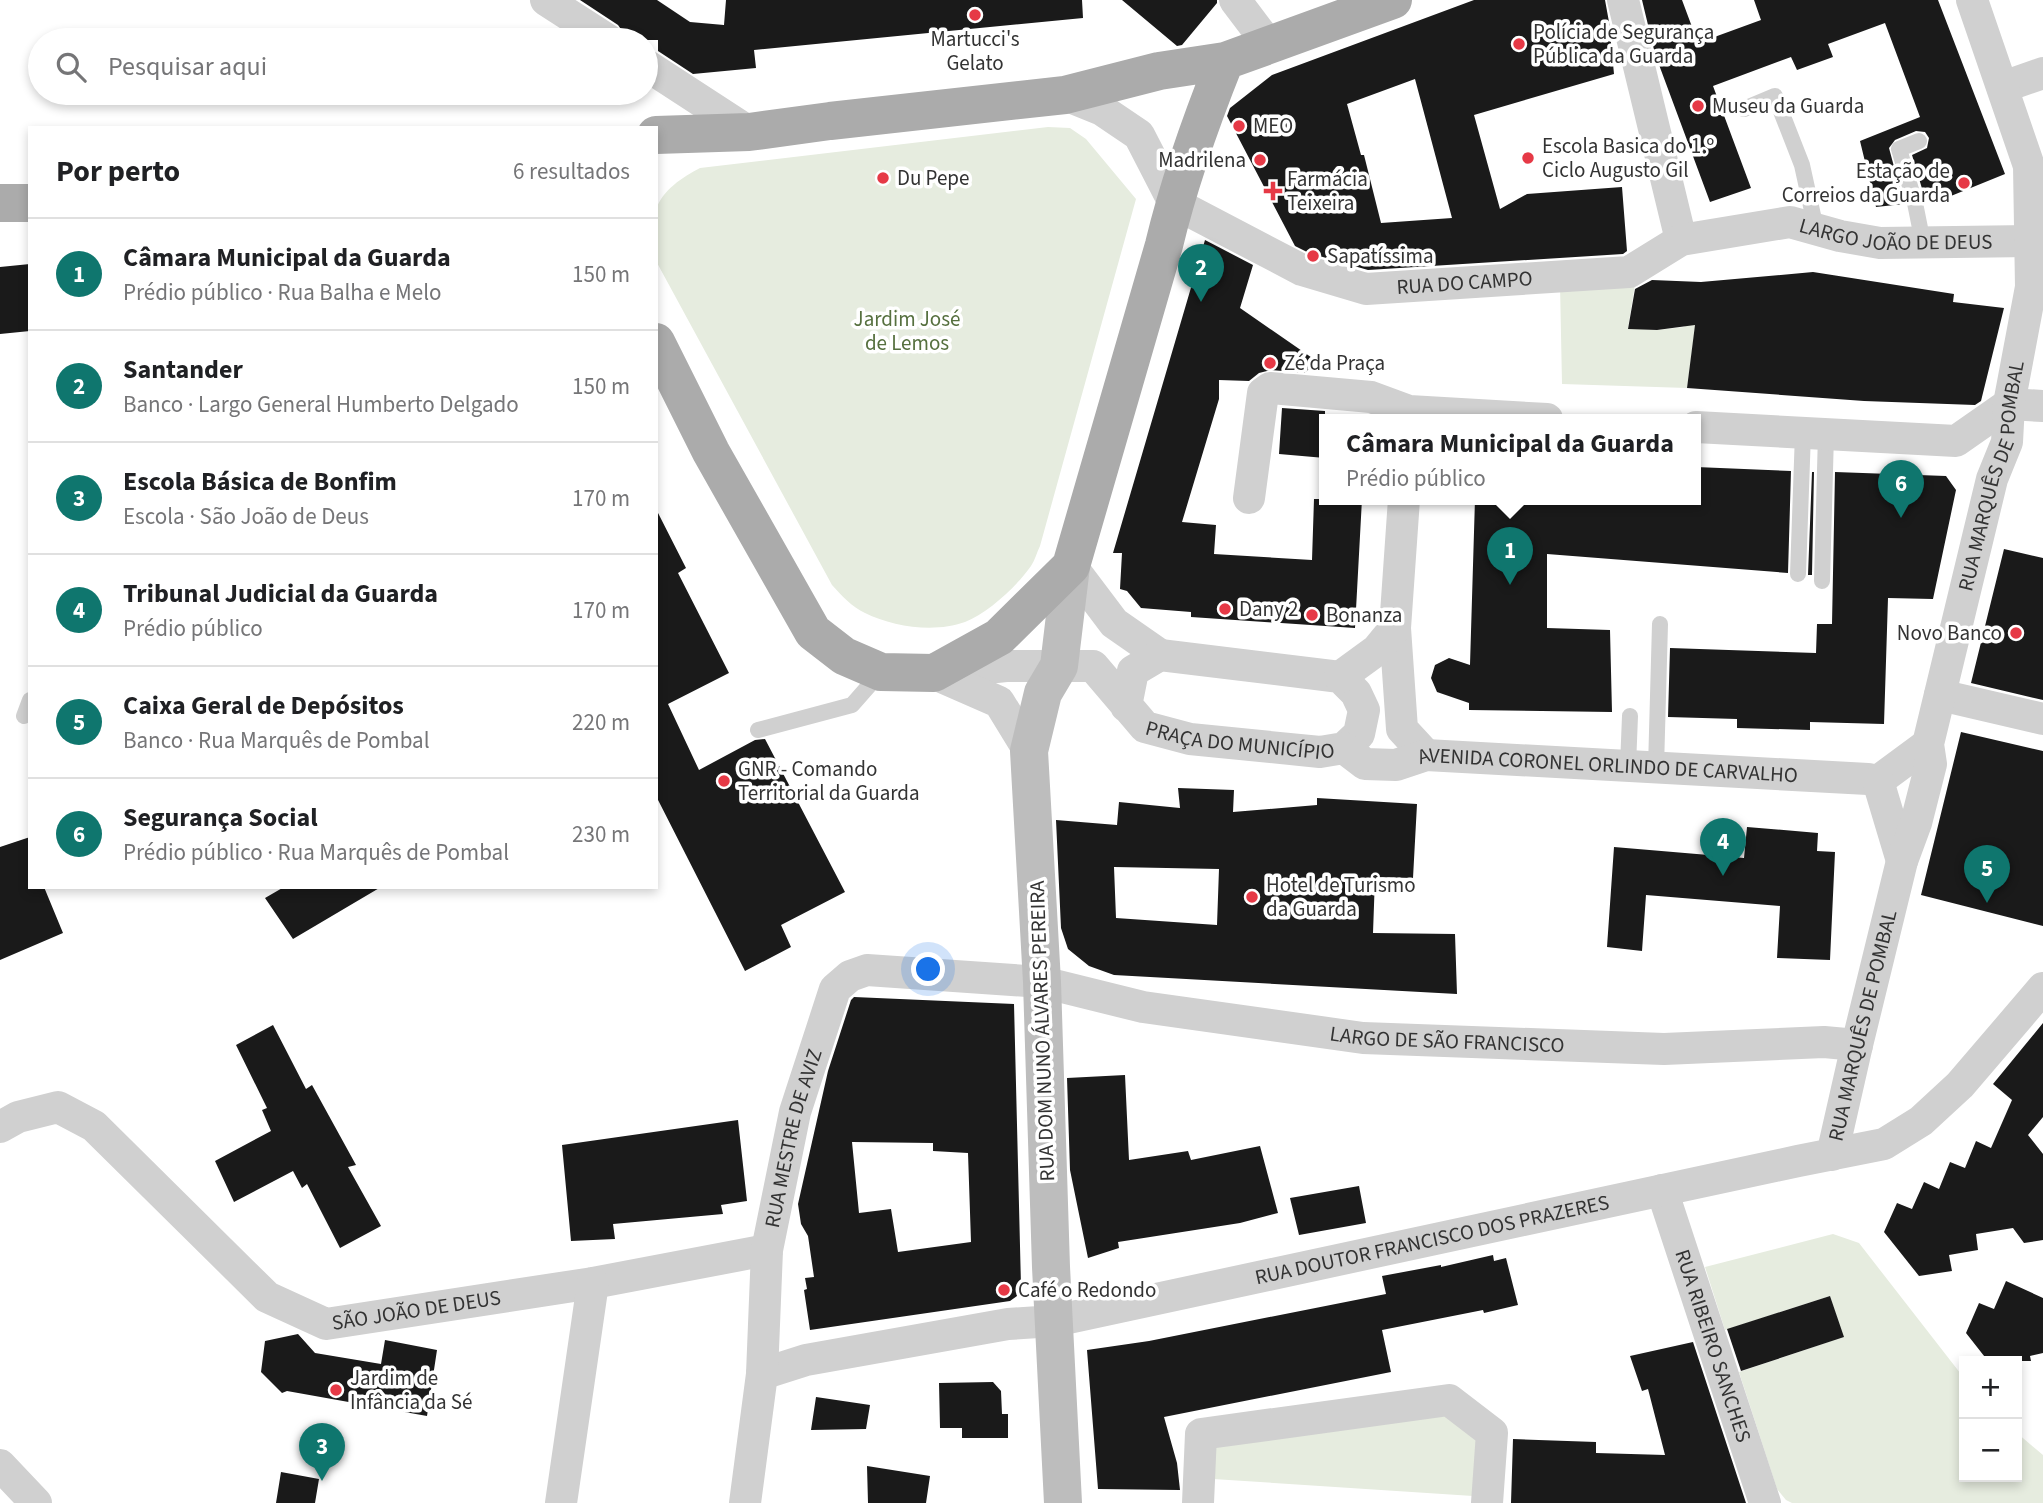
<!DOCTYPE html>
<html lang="pt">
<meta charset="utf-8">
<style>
body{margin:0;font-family:"Source Sans 3",sans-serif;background:#f6f6f6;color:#202124}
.controls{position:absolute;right:21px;bottom:21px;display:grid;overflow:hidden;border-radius:0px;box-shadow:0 4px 10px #0003}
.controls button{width:63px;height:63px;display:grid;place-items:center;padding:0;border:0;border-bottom:2px solid #e0e0e0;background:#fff;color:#202124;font:35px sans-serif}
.you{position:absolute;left:929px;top:970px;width:24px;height:24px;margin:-18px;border:5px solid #fff;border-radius:50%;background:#1a73e8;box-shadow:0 0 0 10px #1a73e833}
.badge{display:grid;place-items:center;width:46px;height:46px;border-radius:50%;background:#0f766e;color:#fff;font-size:23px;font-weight:700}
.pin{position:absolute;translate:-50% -58px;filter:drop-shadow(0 2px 4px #0008)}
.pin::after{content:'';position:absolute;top:37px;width:24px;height:21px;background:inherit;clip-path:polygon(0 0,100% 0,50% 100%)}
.popup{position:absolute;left:1319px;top:414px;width:382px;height:91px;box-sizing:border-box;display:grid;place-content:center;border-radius:0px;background:#fff;filter:drop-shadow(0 2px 5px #0005);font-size:23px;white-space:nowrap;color:#757577}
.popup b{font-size:26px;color:#202124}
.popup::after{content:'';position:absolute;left:50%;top:100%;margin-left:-14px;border:14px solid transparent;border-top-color:#fff}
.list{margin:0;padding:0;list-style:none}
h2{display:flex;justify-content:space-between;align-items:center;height:91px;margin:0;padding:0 28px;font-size:30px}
h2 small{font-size:23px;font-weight:400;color:#757577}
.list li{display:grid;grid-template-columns:46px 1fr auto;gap:21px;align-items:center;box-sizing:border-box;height:112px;padding:0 28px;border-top:2px solid #e0e0e0}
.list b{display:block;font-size:26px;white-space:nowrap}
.list p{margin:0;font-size:23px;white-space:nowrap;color:#757577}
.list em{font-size:23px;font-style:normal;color:#757577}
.icon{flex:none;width:38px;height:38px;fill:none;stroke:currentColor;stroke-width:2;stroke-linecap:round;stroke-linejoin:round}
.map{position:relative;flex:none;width:2043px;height:1503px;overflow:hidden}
.search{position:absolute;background:#fff;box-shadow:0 4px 10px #0003;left:28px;top:28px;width:630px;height:77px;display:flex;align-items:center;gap:18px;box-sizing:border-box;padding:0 24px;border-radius:38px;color:#757577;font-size:26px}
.panel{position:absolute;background:#fff;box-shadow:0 4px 10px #0003;left:28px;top:126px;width:630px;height:763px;border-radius:0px}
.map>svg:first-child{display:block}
.green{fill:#e6ecdf}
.building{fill:#1a1a1a;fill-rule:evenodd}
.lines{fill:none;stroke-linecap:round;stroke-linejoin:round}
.lane{stroke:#d0d0d0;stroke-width:16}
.street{stroke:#d0d0d0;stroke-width:32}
.secondary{stroke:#bdbdbd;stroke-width:38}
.primary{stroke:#ababab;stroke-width:38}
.poi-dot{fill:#e63946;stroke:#fff;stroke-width:2.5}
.labels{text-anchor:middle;stroke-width:7;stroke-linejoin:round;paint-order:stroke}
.poi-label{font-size:21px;fill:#333;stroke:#fff;text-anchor:start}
.street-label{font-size:21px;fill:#333;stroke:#fff}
.park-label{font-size:21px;fill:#56703f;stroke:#fff}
</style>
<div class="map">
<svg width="2043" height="1503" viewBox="0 0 2043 1503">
<rect width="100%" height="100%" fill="#fff"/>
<path class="green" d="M1048,127L1070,128L1086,139L1136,199L1040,546C1037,552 1035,560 1031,566C1017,586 988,613 965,622C935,633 893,627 865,613C852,607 841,595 832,585L656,261C656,248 653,220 656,210C662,190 683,177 700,168Z
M1636,278L1628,328L1657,330L1684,327L1697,313L1687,388L1562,384L1560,284Z
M1833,1234L1859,1243L1964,1378V1477H2017V1433L2043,1455V1503H1792L1786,1500L1777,1489L1739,1372L1843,1337L1830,1296L1725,1330L1705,1267Z
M1445,1415L1477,1440L1473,1496L1213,1479L1215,1447Z"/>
<path class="building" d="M580,0H657L690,22L724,25L726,0H1082L1083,18L754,50L756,68L693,74L658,51V40H633L625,35L618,25Z
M1122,0H1217V3L1182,45L1177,46Z
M1474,0H1605L1609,22L1614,74L1474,115L1500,209L1527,194L1622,187L1627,251L1623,254L1368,270L1309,253L1295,246L1227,116L1230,108L1272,75ZM1415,79L1452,218L1381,223L1364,155H1361L1347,104Z
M1642,0H1682L1698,43L1761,20L1754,0H1938L2005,174L1946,198L1926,202L1912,155L1927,148L1929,138L1925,132L1916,131L1895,140L1889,148L1904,204L1876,207L1860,141L1920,117L1885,23L1828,44L1833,57L1797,70L1791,57L1713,86L1751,188L1710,202L1655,54Z
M1205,240L1253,265L1240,308L1318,362L1304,373L1271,370L1259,373L1249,381L1219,380V399L1182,522L1216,525L1214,554L1312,560L1314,499H1362L1355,628L1191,617V612L1141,608L1127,591L1120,589L1122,553H1113Z
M30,264V331L0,334V267Z
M1813,272L1954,294L1953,302L2004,308L1981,401L1975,405L1864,401L1687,388L1695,325L1657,330L1628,329L1635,289L1652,280L1701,282Z
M1282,408L1325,411V458L1279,454Z
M1696,467L1791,471L1788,573L1547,554V628L1610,630L1612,712L1469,710V703L1437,692L1431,678L1435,665L1449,658L1470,665L1475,499H1696Z
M1812,472H1814L1812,575H1808Z
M1835,472L1946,476L1956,490L1933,599L1888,598L1884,724L1810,722V730L1737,728V719L1668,717L1670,648L1816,653L1817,624H1832Z
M656,509L686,568L678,573L729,673L668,704L699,770L755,740L765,739L845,892L781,925L791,947L745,971L656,796Z
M2004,549L2043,558V700L1971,683Z
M1961,732L2043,751V926L1921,895Z
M1178,788L1234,790L1233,812L1317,805V798L1417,804L1413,878L1375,877L1373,933L1455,934L1457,994L1114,975L1089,966L1068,949L1061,928L1056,820L1117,825L1119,802L1180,808ZM1114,867L1219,869L1217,925L1116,918Z
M1747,827L1818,833L1817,851L1835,852L1830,960L1777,958L1780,906L1646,895L1642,951L1607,947L1614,847L1744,858Z
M30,837V887H44L63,933L0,960V847Z
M284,887H381L293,939L265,898Z
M854,997L1014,1004L1021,1286L1017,1296L1010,1301L810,1330L804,1290L807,1289L805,1278L814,1277L808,1236L801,1224L798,1204L828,1071L851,1000ZM852,1142L933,1143V1151L968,1153L971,1242L898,1252L891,1209L859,1213Z
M2043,1023V1117L2028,1135L2043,1154V1240L2024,1243L2013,1228L1976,1234L1978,1250L1949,1255L1952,1271L1919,1276L1884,1232L1897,1203L1912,1209L1924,1182L1939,1189L1950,1162L1965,1168L1976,1141L1991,1148L2012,1100L1993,1084Z
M273,1025L306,1089L312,1085L356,1165L348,1167L381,1226L340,1248L307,1184L302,1188L293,1171L234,1202L215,1161L271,1131L262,1110L267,1108L236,1045Z
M1125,1075L1129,1160L1188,1151L1191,1160L1260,1146L1278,1213L1240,1223L1118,1242L1119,1248L1088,1258L1070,1170L1067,1078Z
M738,1120L747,1201L721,1205L723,1214L613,1224L615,1239L571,1241L562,1145Z
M1359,1186L1366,1223L1299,1235L1290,1198Z
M1493,1255L1494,1261L1506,1258L1518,1305L1484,1313L1483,1310L1382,1330L1391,1372L1164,1417L1177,1463L1180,1490L1098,1489L1087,1350L1149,1341L1386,1294L1382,1276L1441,1265V1267Z
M2006,1281L2043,1298V1353L2030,1356L2031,1361H1988L1966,1333L1979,1303L1994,1309Z
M1830,1296L1844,1337L1741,1371L1727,1329Z
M298,1334L315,1353L381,1364L385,1340L437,1350L427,1416L287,1391L282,1393L261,1372L265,1341Z
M1693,1342L1746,1503H1511L1513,1439L1596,1442V1453L1665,1455L1648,1389L1642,1391L1630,1356Z
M993,1382L1001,1391L1002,1414H1008V1438H962V1428H940L939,1383Z
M816,1397L870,1405L866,1429L811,1430Z
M867,1466L930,1476L926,1503H868Z
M281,1472L319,1479L315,1503H276Z"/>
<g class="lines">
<path class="lane" d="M1744,109L1775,96L1802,165L1816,229
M1919,141L1899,149L1915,203L1923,243
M1798,574L1803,433
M1822,581L1826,434
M24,716L30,700
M758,730L852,705L881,672
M1628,766L1630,716
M1656,768L1660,624"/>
<g class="street">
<path d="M546,0L608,40"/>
<path d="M1235,0L1269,45"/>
<path d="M1623,0L1681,240"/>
<path d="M646,65L749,132"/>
<path d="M2003,87L2043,73"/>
<path id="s1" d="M1065,95L1102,110L1139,135L1174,203L1302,270L1366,289L1629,272L1681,240L1790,222L1840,236L1880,243L2030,241"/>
<path d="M2009,404L2043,406"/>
<path d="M1696,427L1956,441L2009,404"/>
<path d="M1249,498L1263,393L1270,388L1371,397L1409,411L1547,419"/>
<path d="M1404,499L1395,628L1402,729L1426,755"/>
<path d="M1071,566L1114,623L1160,655"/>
<path id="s2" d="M939,673L1006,666H1093L1145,727L1190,739L1320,752L1344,748L1359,734L1364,710L1356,693L1340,677L1160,655L1133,671L1126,706"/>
<path d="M935,674L999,702L1029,751"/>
<path d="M1340,677L1377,650L1395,628"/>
<path d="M1940,695L2043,719"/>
<path id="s3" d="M1344,748L1365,764L1396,765L1426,755L1868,779L1878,781L1928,744"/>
<path d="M1878,781L1902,861"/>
<path id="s4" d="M0,1127L18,1117L58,1107L94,1126L267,1297L326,1324L593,1283L767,1250"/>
<path id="s5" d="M1832,1155L1857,1045L1902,861L1916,823L1931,764L1928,744L1992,479L2007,442L2009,404L2031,287L2029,166L1972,0"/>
<path id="s6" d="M1662,1190L1765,1503"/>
<path id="s7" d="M762,1374L806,1360L1008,1324L1054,1321L1798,1161L1884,1144L1921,1121L1960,1085L2043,988"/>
<path d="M0,1465L36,1503"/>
<path d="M561,1503L593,1283"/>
<path id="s8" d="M745,1503L762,1374L767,1250L795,1112L835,989L850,976L867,970L1042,982L1143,1007L1363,1038L1664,1049L1824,1042L1857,1045"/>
<path d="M1198,1503L1201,1434L1449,1400L1492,1433L1487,1503"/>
</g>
<path class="secondary" d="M1063,1503L1051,1267L1042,982L1029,751L1043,693L1059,666L1071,566"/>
<path class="primary" d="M656,135L749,132L830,121L1065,95L1159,71L1225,61L1393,0
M0,203H30
M656,342L711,452L813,632L844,656L881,672L934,673L999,637L1071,566L1164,245C1179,182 1201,121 1225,61"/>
</g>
<g class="poi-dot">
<circle cx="975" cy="15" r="7"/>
<circle cx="1519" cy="44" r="7"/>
<circle cx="1698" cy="106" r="7"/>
<circle cx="1239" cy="126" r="7"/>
<circle cx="1528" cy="158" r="7"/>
<circle cx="1260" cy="160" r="7"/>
<circle cx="883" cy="178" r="7"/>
<circle cx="1964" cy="183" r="7"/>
<path d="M1269.5 180.5h7v7h7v7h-7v7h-7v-7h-7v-7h7z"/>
<circle cx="1313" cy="256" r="7"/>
<circle cx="1270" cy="363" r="7"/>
<circle cx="1225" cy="609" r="7"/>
<circle cx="1312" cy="615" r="7"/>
<circle cx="2016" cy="633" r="7"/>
<circle cx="724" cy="781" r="7"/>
<circle cx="1252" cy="897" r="7"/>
<circle cx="1004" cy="1290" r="7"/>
<circle cx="336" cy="1390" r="7"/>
</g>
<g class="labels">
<g class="poi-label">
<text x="1533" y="39">Polícia de Segurança<tspan x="1533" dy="24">Pública da Guarda</tspan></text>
<text x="975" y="46" text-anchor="middle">Martucci's<tspan x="975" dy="24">Gelato</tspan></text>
<text x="1712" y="113">Museu da Guarda</text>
<text x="1253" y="133">MEO</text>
<text x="1542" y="153">Escola Basica do 1.º<tspan x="1542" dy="24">Ciclo Augusto Gil</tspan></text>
<text x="1246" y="167" text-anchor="end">Madrilena</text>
<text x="1950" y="178" text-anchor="end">Estação de<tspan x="1950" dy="24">Correios da Guarda</tspan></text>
<text x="897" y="185">Du Pepe</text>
<text x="1287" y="186">Farmácia<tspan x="1287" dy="24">Teixeira</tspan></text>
<text x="1327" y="263">Sapatíssima</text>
<text x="1284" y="370">Zé da Praça</text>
<text x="1239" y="616">Dany 2</text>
<text x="1326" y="622">Bonanza</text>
<text x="2002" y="640" text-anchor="end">Novo Banco</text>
<text x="738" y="776">GNR - Comando<tspan x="738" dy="24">Territorial da Guarda</tspan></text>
<text x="1266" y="892">Hotel de Turismo<tspan x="1266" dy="24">da Guarda</tspan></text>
<text x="1018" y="1297">Café o Redondo</text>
<text x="350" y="1385">Jardim de<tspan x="350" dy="24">Infância da Sé</tspan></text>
</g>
<g class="street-label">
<text dy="7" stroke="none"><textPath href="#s1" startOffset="915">LARGO JOÃO DE DEUS</textPath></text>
<text dy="7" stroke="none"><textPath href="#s1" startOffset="471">RUA DO CAMPO</textPath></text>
<text dy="7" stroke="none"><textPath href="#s5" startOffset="700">RUA MARQUÊS DE POMBAL</textPath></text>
<text dy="7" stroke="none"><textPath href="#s2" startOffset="331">PRAÇA DO MUNICÍPIO</textPath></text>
<text dy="7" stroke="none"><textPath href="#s3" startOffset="271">AVENIDA CORONEL ORLINDO DE CARVALHO</textPath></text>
<text dy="7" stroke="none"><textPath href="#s5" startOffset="133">RUA MARQUÊS DE POMBAL</textPath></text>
<text transform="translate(1042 1031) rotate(-92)" y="7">RUA DOM NUNO ÁLVARES PEREIRA</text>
<text dy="7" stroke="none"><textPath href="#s8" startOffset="1148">LARGO DE SÃO FRANCISCO</textPath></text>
<text dy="7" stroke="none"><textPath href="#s8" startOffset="369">RUA MESTRE DE AVIZ</textPath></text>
<text dy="7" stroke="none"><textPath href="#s7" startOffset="684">RUA DOUTOR FRANCISCO DOS PRAZERES</textPath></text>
<text dy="7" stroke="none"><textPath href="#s4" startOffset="502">SÃO JOÃO DE DEUS</textPath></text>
<text dy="7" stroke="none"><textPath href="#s6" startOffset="164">RUA RIBEIRO SANCHES</textPath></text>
</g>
<g class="park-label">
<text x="907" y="326">Jardim José<tspan x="907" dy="24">de Lemos</tspan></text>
</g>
</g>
</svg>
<div class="controls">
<button>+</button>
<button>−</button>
</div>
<div class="you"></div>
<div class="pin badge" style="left:1510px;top:585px">1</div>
<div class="popup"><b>Câmara Municipal da Guarda</b>Prédio público</div>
<div class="pin badge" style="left:1201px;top:302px">2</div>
<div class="pin badge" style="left:322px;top:1481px">3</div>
<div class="pin badge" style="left:1723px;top:876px">4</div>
<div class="pin badge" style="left:1987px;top:903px">5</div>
<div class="pin badge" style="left:1901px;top:518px">6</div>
<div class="search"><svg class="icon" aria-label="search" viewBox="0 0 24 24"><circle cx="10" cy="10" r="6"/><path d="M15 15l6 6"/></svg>Pesquisar aqui</div>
<section class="panel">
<h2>Por perto<small>6 resultados</small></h2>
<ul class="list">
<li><span class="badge">1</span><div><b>Câmara Municipal da Guarda</b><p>Prédio público · Rua Balha e Melo</p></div><em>150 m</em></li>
<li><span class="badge">2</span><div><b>Santander</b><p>Banco · Largo General Humberto Delgado</p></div><em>150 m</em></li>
<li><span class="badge">3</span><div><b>Escola Básica de Bonfim</b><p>Escola · São João de Deus</p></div><em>170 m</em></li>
<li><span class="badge">4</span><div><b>Tribunal Judicial da Guarda</b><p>Prédio público</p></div><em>170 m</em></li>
<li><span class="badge">5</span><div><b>Caixa Geral de Depósitos</b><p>Banco · Rua Marquês de Pombal</p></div><em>220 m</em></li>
<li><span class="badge">6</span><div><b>Segurança Social</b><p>Prédio público · Rua Marquês de Pombal</p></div><em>230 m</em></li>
</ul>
</section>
</div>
